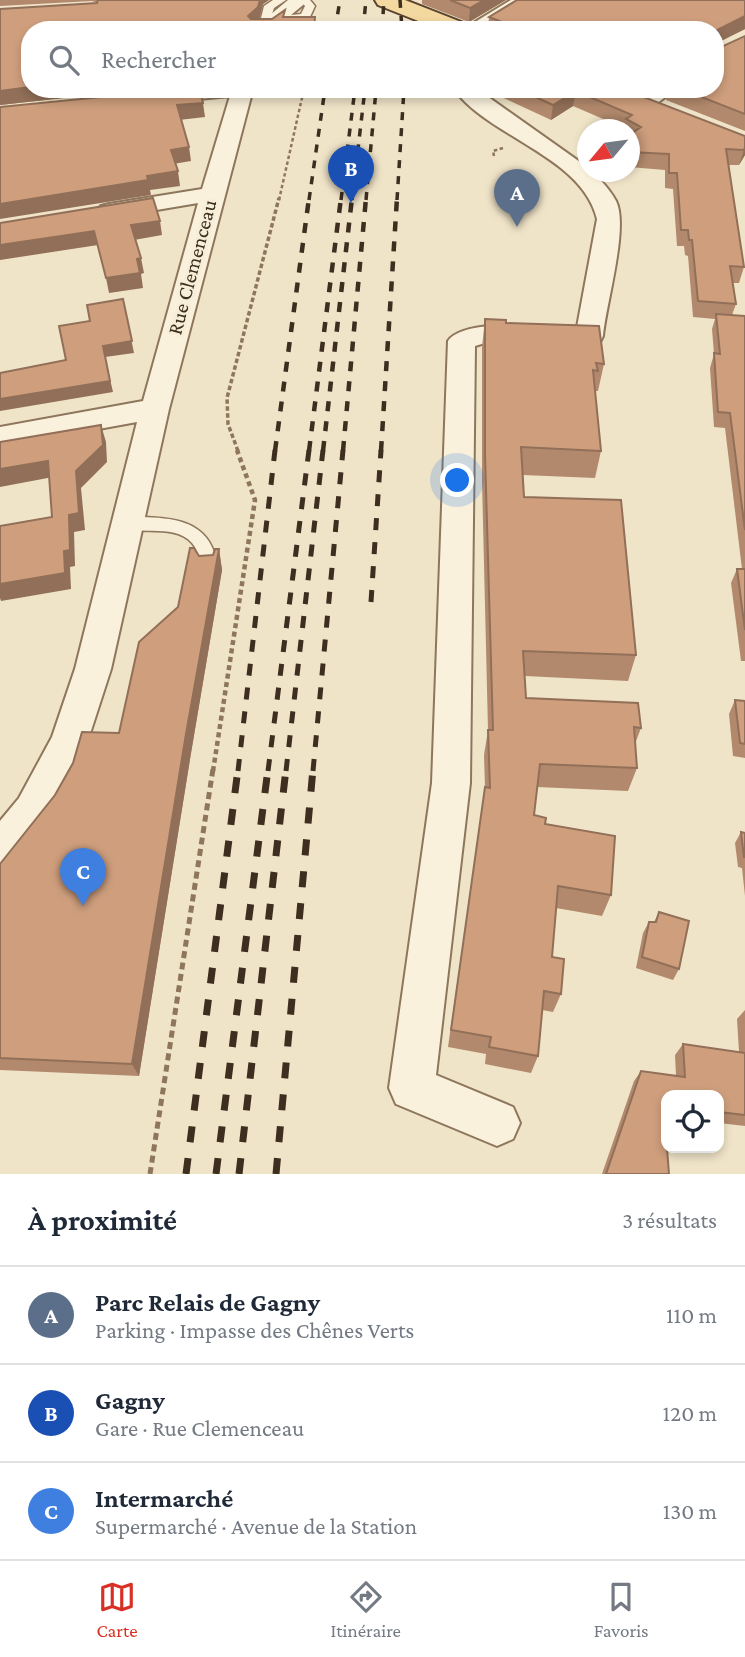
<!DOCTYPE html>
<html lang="fr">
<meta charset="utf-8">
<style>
body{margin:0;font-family:"Crimson Pro",serif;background:#f6f6f7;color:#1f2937}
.controls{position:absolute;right:21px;bottom:21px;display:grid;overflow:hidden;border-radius:14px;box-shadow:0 4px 10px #0003}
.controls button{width:63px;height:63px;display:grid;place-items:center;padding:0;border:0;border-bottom:2px solid #e0e1e3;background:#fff;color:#1f2937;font:35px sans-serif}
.compass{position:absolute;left:577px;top:119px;width:63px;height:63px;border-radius:50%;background:#fff;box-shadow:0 4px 10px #0003;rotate:241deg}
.you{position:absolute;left:458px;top:481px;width:24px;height:24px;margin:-18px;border:5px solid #fff;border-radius:50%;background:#1a73e8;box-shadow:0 0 0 10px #1a73e833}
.badge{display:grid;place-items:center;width:46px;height:46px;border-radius:50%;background:#d93025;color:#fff;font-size:23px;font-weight:700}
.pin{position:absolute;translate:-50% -58px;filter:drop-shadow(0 2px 4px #0008)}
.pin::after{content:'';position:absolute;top:37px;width:24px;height:21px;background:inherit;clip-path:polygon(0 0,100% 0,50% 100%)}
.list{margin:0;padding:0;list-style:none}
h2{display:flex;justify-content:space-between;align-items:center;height:91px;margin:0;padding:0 28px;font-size:30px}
h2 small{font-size:23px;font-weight:400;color:#747a83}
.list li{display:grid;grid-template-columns:46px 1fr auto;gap:21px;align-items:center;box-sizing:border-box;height:98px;padding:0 28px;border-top:2px solid #e0e1e3}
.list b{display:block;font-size:26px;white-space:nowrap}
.list p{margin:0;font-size:23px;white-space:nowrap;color:#747a83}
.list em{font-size:23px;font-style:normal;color:#747a83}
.icon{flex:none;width:38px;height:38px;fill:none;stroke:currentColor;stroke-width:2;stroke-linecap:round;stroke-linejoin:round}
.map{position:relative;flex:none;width:745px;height:1174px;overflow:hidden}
.search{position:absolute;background:#fff;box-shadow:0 4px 10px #0003;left:21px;right:21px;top:21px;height:77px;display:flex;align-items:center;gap:18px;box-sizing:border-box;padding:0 24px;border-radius:28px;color:#747a83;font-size:26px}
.sheet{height:385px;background:#fff}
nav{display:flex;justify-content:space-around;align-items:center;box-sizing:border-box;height:98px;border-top:2px solid #e0e1e3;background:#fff;font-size:19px;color:#747a83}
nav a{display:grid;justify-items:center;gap:4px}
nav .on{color:#d93025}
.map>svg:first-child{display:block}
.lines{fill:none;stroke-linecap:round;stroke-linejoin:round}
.service-casing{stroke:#8d765c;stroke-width:3}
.minor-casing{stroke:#8d765c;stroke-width:4}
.primary-casing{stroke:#5b4430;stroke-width:4}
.path-far3{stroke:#8d765c;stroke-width:2.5;stroke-dasharray:3.5 2.5;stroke-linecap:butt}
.path-far2{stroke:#8d765c;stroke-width:3.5;stroke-dasharray:4.5 2.5;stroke-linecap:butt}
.path-far1{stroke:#8d765c;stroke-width:4.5;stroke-dasharray:5 3.5;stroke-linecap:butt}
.path{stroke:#8d765c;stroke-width:5;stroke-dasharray:7 4.5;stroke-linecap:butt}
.service{fill:#faf1dc;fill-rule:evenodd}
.minor{fill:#faf1dc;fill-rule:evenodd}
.primary{fill:#f3d9a0;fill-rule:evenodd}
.rail-far3{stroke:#3d2e20;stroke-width:3.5;stroke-dasharray:8 8;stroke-linecap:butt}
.rail-far2{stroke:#3d2e20;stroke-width:4.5;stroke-dasharray:10 10;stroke-linecap:butt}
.rail-far1{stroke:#3d2e20;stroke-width:5;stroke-dasharray:12 12;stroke-linecap:butt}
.rail{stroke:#3d2e20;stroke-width:7;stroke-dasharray:16 16;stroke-linecap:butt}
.wall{fill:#b2896c}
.shaded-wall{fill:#916f58}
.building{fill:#cf9f7d;stroke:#916f58;stroke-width:2}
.labels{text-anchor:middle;stroke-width:6;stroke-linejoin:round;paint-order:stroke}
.far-street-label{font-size:21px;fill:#3d2e20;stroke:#f7eed8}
</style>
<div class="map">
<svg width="745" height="1174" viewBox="0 0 745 1174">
<rect width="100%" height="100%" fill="#f0e4c8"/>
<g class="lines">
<defs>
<path id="service" d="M273,0H286L274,8L271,17L301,14L305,6L300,0H310L315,6L309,19L264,22L261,18L264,6Z
M142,517C171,518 203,520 214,552C217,559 218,567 215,574H203C198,563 200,552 192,543C173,521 130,539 120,524L128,518Z"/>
<path id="minor" d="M288,0H309L273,30H252Z
M511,0H534L486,30H462Z
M171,89H253L169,409L111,669L88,740L47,822L14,865L0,871V821L19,798L52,737L75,669L137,422L0,447V427L143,401L198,203L109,218L101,216L97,211L101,206L109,204L202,189L230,96L156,103L149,101L145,97L149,93Z
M454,89H477L580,162C592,172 607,184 616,201C629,227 606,303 603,336L600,342L590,345L485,343L475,346L470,783L436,1075L513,1107L520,1123L513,1139L497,1146L396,1104L389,1088L432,783L448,341C464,317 549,327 577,327L597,219C582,156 488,137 454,89Z
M652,89H676L652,107H638L634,103Z"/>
<path id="primary" d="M375,0H405L469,25L472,30H441L378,5Z"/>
</defs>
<use href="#service" class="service-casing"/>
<use href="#minor" class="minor-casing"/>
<use href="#primary" class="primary-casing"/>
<path class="path-far3" d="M494,156L493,151L503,148
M279,200L304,89"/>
<path class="path-far2" d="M238,451L228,424L227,398L279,198"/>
<path class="path-far1" d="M213,771L255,500L237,450"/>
<path class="path" d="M150,1174L213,769"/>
<use href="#service" class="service"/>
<use href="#minor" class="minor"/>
<use href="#primary" class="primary"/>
<path class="rail-far3" d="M400,0L402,30
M335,30L340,0
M363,30L366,0
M382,30L384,0
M309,200L325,89
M341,200L355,89
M352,200L365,89
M366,200L376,90
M397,200L404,89"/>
<path class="rail-far2" d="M275,451L309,198
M309,451L341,198
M323,451L352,198
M343,451L366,198
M381,451L397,198"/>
<path class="rail-far1" d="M371,602L381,450
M238,771L275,450
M268,771L309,450
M286,771L323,450
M313,771L343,450"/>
<path class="rail" d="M186,1174L238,769
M216,1174L268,769
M239,1174L286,769
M276,1174L313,769"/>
</g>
<path class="wall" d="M0,0H269L263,4L260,19H272L285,17H315V30H30L145,89L0,105V9L97,3L92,1L0,6Z
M422,0H506L469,22L422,4Z
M517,0H745V29L717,43V49L745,36V131L666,100L668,89H715V30H488L489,17Z
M495,89H623L745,136V155L739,165H728L744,267L739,283H733L736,304L732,315L745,316V661H741L731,583L737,569H742L725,428L714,427L710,368L714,354L712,329L715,319L693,317L688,256L685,255L684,246H677L673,189L665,188V170L629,167V130H624V128L573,106L551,120L495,94Z
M485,319L506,323L604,364L598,391H595L601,451L595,478L523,475L524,497L636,655L628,681L525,676L526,698L641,728L635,744L637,768L628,791L537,787L534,815L545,824L611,895L602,916L556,908L552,957L561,994L553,1012L542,1010L538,1056L531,1073L485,1064L486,1054L448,1047L485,787L484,755L488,730L482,481V347Z
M219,549L222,570L191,753L139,1076L0,1070V864L119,733L178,607L199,556L213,555Z
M735,700L745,701V758L733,756L729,714Z
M741,832L745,833V896L742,868L738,867L735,843Z
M659,912L679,969L673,980L636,968L643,933L649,922H654Z
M745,1010V1126L719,1123V1095H666V1116H665L669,1174H602L634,1081L641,1071L676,1076L675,1055L683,1044L739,1052L737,1019Z"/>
<path class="shaded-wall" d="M260,0H269L263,4L259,20L249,30L248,16Z
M484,0H506L469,22L470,8Z
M745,16V29L715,44L717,30Z
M30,87V89H145L0,105V91Z
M576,91L573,106L551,120L553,105Z
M203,103L205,117L179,120L177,105Z
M189,147L191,161L173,164L171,150Z
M745,147V155L739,165Z
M178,171L180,186L150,190L151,195L0,219V204L147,176Z
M160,221L162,235L134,240L131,225Z
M94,231L98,245L0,260V245Z
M141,258L144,273L141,274L143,288L109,293L106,278L137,259Z
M123,299L134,353L105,357L113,392L0,411V399L103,346Z
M101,425L106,442L107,462L81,488L85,530L74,532L75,566L70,567L71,589L1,601L0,598V584L64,551L76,471Z
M48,461L53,477L0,487V469Z
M219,549L222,570L191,753L139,1076L132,1064L186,734Z"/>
<path class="building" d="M98,0H260L258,7L248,16L251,19H272L285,10L283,17H315L314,30H30V87L0,91V9L97,3Z
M450,0H484L470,8Z
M517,0H745V16L717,30V49L745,36V114L681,89H715V30H518L520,29L489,17Z
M182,89H200L203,103L177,105L189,147L171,150L178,171L147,176L148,180L0,204V107Z
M518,89H623L745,136V147L744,150L726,149L744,267L730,266L736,304L698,301L692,240H689L688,230H681L677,173H669V154L629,152V135L641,127L626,119L632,115L576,91L553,105Z
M153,198L160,221L131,225L141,258L137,259L140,273L106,278L94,231L0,245V223Z
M123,299L132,341L103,346L110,381L0,399V373L66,360L59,326L90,321L87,305Z
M716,314L745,316V530L730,413L718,412L714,353L720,354Z
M485,319L506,320V323L599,326L604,364L596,363L598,371L593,370L601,451L521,447L524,497L621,500L636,655L523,651L526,698L638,703L641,728L634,727L637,768L540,764L534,815L546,818L545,824L615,836L611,895L558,886L552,957L564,959L561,994L544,991L538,1056L489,1047L491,1037L451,1030L485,787L490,788L488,730H493L485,454Z
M101,425L103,445L76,471L79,513L69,515L70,550L64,551L65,573L0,584V526L52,517L48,461L0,469V442Z
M190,548H194L199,556L213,555L215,549H219L186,734L132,1064L0,1058V864L55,795L73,763L82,732L119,733L139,642L178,607Z
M737,569H745V630Z
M735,700L745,701V744L740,743Z
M741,832L745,833V857H744Z
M659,912L689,921L679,969L642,957L649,922H656Z
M683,1044L745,1053V1115L719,1112V1095H666V1106L664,1105L666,1148H667L669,1174H606L641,1071L685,1077Z"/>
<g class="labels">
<g class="far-street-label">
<text transform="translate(192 267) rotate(-75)" y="7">Rue Clemenceau</text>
</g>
</g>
</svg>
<div class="controls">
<button><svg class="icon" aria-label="locate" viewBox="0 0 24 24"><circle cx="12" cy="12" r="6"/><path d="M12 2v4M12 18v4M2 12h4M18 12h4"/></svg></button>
</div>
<svg class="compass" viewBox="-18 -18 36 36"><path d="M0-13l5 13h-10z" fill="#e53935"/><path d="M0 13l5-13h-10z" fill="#747a83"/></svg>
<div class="you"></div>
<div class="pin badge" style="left:517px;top:227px;background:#5c6f8a">A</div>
<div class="pin badge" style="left:351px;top:203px;background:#1a4fb4">B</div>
<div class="pin badge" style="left:83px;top:906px;background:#3f7fe0">C</div>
<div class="search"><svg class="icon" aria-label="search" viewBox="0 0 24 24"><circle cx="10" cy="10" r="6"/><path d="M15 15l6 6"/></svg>Rechercher</div>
</div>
<section class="sheet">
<h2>À proximité<small>3 résultats</small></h2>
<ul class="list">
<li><span class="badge" style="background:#5c6f8a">A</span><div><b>Parc Relais de Gagny</b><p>Parking · Impasse des Chênes Verts</p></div><em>110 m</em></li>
<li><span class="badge" style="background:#1a4fb4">B</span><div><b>Gagny</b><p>Gare · Rue Clemenceau</p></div><em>120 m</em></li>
<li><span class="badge" style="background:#3f7fe0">C</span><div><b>Intermarché</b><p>Supermarché · Avenue de la Station</p></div><em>130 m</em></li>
</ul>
</section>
<nav>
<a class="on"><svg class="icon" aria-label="map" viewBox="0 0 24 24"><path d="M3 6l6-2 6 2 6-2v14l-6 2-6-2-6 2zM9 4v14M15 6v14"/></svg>Carte</a>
<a><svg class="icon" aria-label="directions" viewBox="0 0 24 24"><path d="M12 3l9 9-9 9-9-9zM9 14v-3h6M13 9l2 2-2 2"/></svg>Itinéraire</a>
<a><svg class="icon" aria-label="saved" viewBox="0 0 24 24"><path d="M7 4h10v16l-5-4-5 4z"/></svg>Favoris</a>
</nav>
